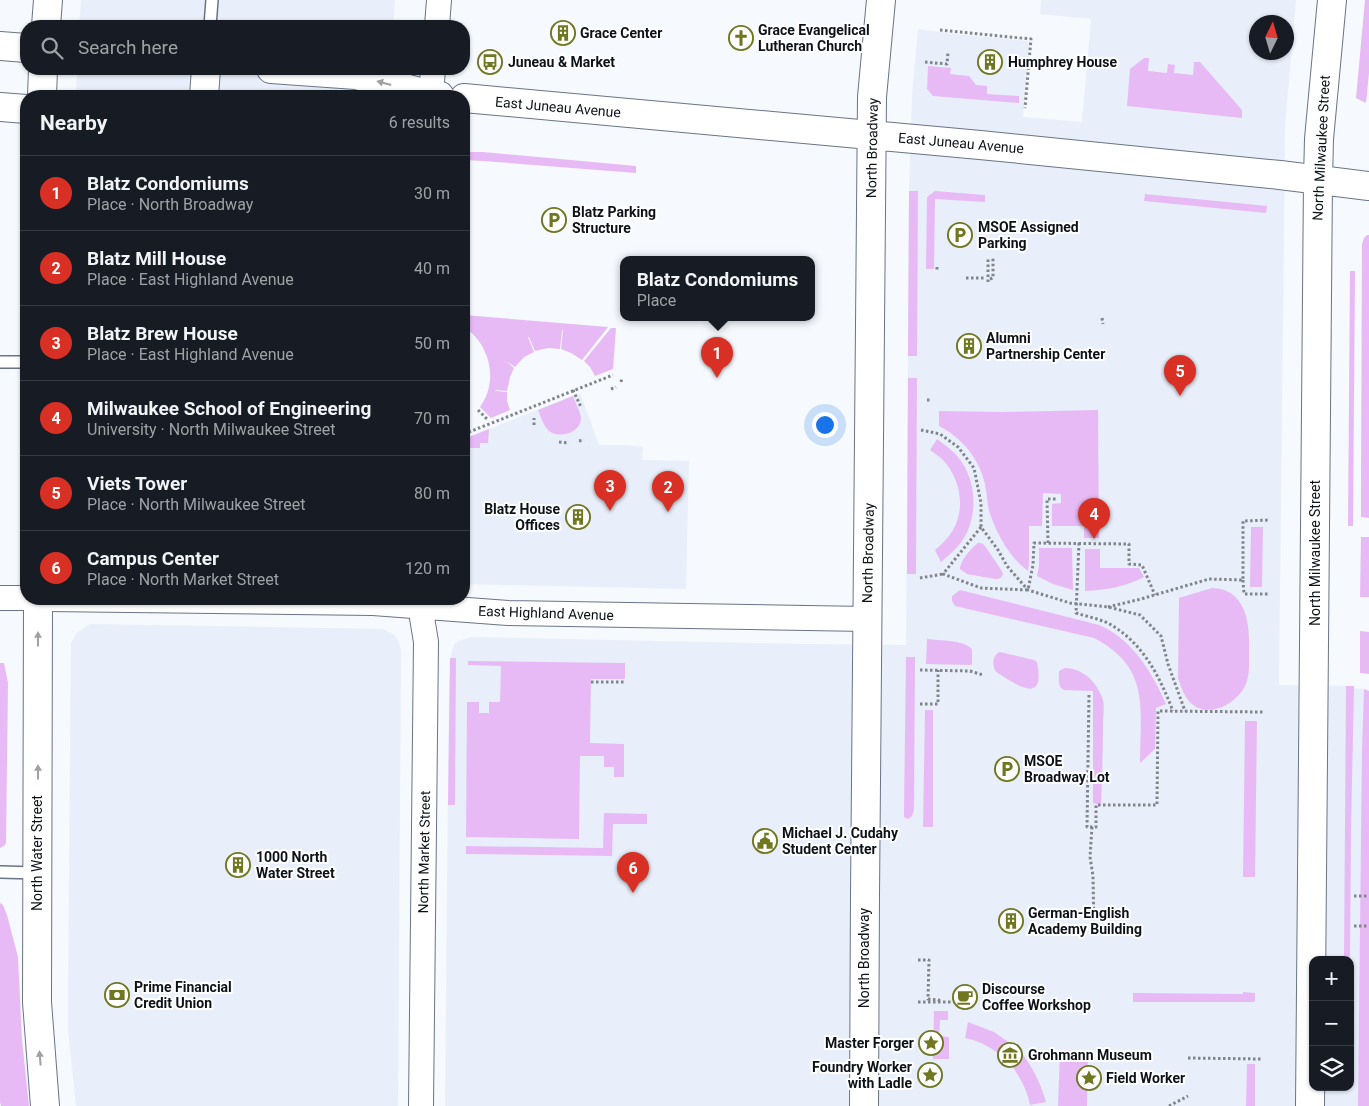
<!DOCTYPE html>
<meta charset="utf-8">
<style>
body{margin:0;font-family:Roboto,sans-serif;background:#242831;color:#f1f3f6}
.controls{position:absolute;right:15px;bottom:15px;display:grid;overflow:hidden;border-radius:10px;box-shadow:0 1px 4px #0004}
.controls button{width:45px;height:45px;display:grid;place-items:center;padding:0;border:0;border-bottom:1px solid #363941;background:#171b24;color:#f1f3f6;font:25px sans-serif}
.compass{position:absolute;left:1249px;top:15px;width:45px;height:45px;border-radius:50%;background:#171b24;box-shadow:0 1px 4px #0004;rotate:5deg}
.you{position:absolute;left:824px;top:424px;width:18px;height:18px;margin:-12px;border:4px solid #fff;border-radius:50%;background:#1a73e8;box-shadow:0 0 0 8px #1a73e833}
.badge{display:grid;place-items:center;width:32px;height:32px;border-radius:50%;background:#d93025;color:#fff;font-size:16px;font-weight:700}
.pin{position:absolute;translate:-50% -41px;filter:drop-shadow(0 1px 2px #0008)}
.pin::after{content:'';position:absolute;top:26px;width:18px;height:15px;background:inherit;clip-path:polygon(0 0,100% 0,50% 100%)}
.popup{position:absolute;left:620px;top:256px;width:195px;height:65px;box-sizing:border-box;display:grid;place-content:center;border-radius:10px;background:#171b24;filter:drop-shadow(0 1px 4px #0005);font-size:16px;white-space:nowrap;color:#9ea1a6}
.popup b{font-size:19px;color:#f1f3f6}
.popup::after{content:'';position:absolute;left:50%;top:100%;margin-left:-10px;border:10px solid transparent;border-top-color:#171b24}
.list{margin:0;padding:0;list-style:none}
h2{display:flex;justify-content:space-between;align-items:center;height:65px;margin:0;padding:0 20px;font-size:21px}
h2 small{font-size:16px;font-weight:400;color:#9ea1a6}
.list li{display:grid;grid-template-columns:32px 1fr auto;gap:15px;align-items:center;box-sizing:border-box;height:75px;padding:0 20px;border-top:1px solid #363941}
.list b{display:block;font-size:19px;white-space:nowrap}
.list p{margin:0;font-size:16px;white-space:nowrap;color:#9ea1a6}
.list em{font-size:16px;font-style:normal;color:#9ea1a6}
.icon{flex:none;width:28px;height:28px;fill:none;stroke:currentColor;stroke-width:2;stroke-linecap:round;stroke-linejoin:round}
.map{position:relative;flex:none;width:1369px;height:1106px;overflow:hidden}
.search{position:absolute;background:#171b24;box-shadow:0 1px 4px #0004;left:20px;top:20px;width:450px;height:55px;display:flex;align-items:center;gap:12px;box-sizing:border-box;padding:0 18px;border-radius:20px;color:#9ea1a6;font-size:19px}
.panel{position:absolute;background:#171b24;box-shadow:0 1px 4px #0004;left:20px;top:90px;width:450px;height:515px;border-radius:20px}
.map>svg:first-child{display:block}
.built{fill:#e8effa;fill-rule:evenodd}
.green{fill:#e7baf6}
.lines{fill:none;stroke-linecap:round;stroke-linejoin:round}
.lane-casing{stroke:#697486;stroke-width:14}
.street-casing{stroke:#697486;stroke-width:26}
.secondary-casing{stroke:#697486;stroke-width:30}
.path{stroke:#81848a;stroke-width:3;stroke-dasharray:2.5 2.5;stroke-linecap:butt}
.lane{stroke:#fff;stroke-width:11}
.street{stroke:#fff;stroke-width:24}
.secondary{stroke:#fff;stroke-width:28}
.oneway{fill:#9ea0a3}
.labels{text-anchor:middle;stroke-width:4;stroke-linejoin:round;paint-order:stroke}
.poi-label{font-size:14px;font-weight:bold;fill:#0d1118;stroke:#fff;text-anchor:start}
.street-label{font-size:14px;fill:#0d1118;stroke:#fff}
</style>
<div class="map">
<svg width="1369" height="1106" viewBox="0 0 1369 1106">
<rect width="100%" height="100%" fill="#f6f9fd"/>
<path class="built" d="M81,0H395L393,26H79Z
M1041,0H1296L1285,125L1279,685L1354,686V688L1364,689L1369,691V1106H445L449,689L451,654L454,645L458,641L472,637L804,644L906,645L909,191L912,95L918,29L954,34L1030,41L1023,117L1082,122L1091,19L1040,14ZM1256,22H1286V52H1256ZM1313,960H1350V1087H1313Z
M77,69H338L337,96H76Z
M580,393L599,445H625L643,447L642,460L689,461L686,589L464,584V439Z
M90,624L382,629L393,634L397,638L401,650L398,1106H76L68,1030V996L71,643L77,633Z"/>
<path class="green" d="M1365,0H1369V73L1366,103L1356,98Z
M1144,58H1149L1148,71L1167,73L1168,64L1175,65L1174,73L1193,75L1194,62H1200L1242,110V118L1127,106L1130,69Z
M928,66L951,68L950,74L969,76L976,85L987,86V94L1019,96V103L933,96L927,89Z
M464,152H483L636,166V173L483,161L464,160Z
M909,191H918L917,356H908Z
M935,191L985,195V202L935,199L934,269H926L927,197Z
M1145,194L1267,206L1266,213L1144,201Z
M1367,235H1369V518L1361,517V495L1362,244L1364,238Z
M1350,271H1355L1353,526H1348Z
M464,315L608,327L582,360L571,353L561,349L563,330H562L560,349L548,348L535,351L529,337H528L534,352L524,357L515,367L506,361L514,368L510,377L507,391L495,390L496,391L507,392V401L510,410L491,418L480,407C499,381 490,344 464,327Z
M611,328H616L613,369L595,376L590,367L584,361Z
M908,378H917L916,574H907Z
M573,396C575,403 581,412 581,419C580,433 559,439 549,431C543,425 541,417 538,410Z
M1098,410L1099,538H1084V526H1052V504L1061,503V494L1043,493L1042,526H1029V563L1028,571C1008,556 997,534 989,511C987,502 987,493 985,484C979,458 962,438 939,426V411L1002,412Z
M489,429L488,443H480V448H469L467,559H464V439Z
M937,439C944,444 952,450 958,457C974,476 978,506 968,530C963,543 952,553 941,562L935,550C942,544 948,538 953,530C966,508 960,478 943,460C939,456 934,453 930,450Z
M1251,527H1263L1262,587H1250Z
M1361,537H1369V597H1360Z
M978,543C980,543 981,543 983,544C985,545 999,567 1002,571L1003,574C1002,578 999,579 995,579L967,574L960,569C960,561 972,547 978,543Z
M1039,548H1072L1073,590L1053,584L1037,576L1039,565Z
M1085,549H1100V568H1139L1144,577C1125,587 1106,590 1085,591Z
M1212,588C1247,589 1250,625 1249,652C1249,664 1250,676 1245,686C1237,703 1210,718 1193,705C1185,699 1181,687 1178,678L1179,598Z
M960,590L1099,625C1132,639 1152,672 1166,704L1156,708L1155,749L1140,763C1140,708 1151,668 1094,638L955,606L952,601V596Z
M1360,631L1369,632V674L1360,673Z
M927,639C940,641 962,639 972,649V665L926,664Z
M1000,652L1034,660L1037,662C1046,707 1016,684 996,672C992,665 992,655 1000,652Z
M906,657H915L914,810L912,816L908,819L904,817V810Z
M450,658H456L455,805H448Z
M468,661L625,663V679H591L590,743L624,744V777H614V767H604V756H580L579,839L466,837L467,702H479V713H489V702H500L501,666L468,665Z
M0,663H4L8,683L6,843L5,845L0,848Z
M1065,668C1083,669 1095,680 1102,697C1105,704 1103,715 1103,724C1103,751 1102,778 1101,805L1093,803V691L1064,690C1057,687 1059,678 1059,671Z
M1346,686H1354L1351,831L1350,960H1344Z
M1364,689L1369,691V1106H1358L1362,749Z
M925,710H933V827H923Z
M1245,721H1257L1255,877H1243Z
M604,813L647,814V824H613L612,856L466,854V846L603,848Z
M0,903L3,905L7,915L18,957L22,1040L29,1106H1L0,1102Z
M1243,992L1255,993V1001L1253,1002H1133V993L1243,994Z
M934,1011H948V1020H940L939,1036L949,1037V1059H933Z
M968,1022L994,1032L1017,1048L1005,1059C994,1049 981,1041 965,1038Z
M1060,1050L1088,1051L1087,1106H1058Z
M1022,1053C1034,1070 1040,1082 1046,1102L1030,1105C1027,1090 1020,1077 1011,1065Z
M1247,1064H1255V1106H1246Z"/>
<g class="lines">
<defs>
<path id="lane" d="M210,26L212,0
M0,362H26
M0,872L37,873"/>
<path id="street" d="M437,26L439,0
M431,95L433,69
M0,598H26
M46,599L373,603L508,613L867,619
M419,599L426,642L421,1106"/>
<path id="secondary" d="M46,26L48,0
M0,46L26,48
M271,69L356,75L431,95L440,96
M42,96L43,69
M204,96L206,69
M464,98L980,145L1280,175L1369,186
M0,107L26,109
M38,599L37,1002L45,1106
M864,1106L865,895L872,97L881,0
M1310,1106L1318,180L1319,139L1332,0"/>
</defs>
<use href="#lane" class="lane-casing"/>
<use href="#street" class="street-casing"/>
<use href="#secondary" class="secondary-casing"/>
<path class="path" d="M940,30L1031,39L1025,108
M925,62L947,64L948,53
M937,267V270
M966,278H985
M990,279L993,278V258
M988,282V257
M1102,318L1103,324
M621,382L622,378
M611,389L616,387
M573,390L581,407
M927,400H931
M478,410L487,419
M534,425V418
M921,430L940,434L958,447L974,468L981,503V527L998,550L1007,566L1028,590L1070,603L1108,607L1140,615L1161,636L1168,664L1185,711
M464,434L613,375
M579,441L584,440
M559,442L569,443
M981,527L943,574L981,588L1028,590L1033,565L1034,543L1129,544V564L1142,565L1155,595
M1048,543L1047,499H1056
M1079,543L1076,613C1088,617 1102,619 1113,626C1145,646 1160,678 1173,711
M920,578L943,574
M1243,580L1244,594H1270
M1108,607L1141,599L1209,579L1243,580V521L1270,520
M920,670L970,671L983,675
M591,682H625
M1089,695L1087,827H1096V805H1157L1158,711L1263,712
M920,704H938V670
M1354,896H1369
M1354,926H1369
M1091,930L1094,931L1093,876L1090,857L1092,827
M918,960H929L928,999L939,1000V1002
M918,1002H958
M1188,1058L1261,1059
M1169,1106L1188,1096"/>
<use href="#lane" class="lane"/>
<use href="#street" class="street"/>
<use href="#secondary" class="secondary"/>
</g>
<defs><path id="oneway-solid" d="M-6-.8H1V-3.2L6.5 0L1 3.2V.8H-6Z" transform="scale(1.25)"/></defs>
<g class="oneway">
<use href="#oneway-solid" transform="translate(384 83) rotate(-165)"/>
<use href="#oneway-solid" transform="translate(38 639) rotate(-90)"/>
<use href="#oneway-solid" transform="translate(38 772) rotate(-90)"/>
<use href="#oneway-solid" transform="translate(40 1058) rotate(-95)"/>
</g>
<defs>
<symbol id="building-ring" viewBox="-11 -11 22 22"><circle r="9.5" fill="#fff" stroke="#707721" stroke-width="1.5"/><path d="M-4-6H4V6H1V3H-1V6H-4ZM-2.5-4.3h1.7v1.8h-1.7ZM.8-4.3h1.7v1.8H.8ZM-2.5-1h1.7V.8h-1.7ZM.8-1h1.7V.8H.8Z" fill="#707721"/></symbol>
<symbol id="church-ring" viewBox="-11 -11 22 22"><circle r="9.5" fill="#fff" stroke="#707721" stroke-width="1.5"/><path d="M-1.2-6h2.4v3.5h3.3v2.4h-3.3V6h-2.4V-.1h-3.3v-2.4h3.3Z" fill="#707721"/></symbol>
<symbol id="bus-ring" viewBox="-11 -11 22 22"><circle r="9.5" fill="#fff" stroke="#707721" stroke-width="1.5"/><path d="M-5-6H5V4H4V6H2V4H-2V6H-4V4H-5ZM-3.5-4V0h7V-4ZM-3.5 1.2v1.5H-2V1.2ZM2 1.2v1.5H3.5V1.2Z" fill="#707721"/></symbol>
<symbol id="parking-ring" viewBox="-11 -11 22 22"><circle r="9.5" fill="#fff" stroke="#707721" stroke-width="1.5"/><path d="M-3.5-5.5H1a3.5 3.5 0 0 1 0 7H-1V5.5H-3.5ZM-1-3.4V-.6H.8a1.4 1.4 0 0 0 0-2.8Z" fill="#707721"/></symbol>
<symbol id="civic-ring" viewBox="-11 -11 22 22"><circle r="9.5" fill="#fff" stroke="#707721" stroke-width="1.5"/><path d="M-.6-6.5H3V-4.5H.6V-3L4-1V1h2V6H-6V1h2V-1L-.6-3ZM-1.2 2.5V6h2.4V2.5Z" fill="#707721"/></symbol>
<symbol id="bank-ring" viewBox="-11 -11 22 22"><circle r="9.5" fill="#fff" stroke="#707721" stroke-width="1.5"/><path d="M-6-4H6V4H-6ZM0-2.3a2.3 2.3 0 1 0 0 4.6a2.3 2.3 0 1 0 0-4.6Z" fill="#707721"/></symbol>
<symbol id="cafe-ring" viewBox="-11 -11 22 22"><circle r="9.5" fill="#fff" stroke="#707721" stroke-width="1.5"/><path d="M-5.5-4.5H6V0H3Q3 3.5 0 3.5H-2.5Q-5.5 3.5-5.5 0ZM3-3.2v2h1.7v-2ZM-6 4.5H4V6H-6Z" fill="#707721"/></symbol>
<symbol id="sight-ring" viewBox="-11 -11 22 22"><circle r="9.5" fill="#fff" stroke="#707721" stroke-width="1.5"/><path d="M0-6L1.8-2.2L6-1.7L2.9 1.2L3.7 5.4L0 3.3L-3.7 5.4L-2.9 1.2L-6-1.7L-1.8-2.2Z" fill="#707721"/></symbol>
<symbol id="museum-ring" viewBox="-11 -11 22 22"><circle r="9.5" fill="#fff" stroke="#707721" stroke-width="1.5"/><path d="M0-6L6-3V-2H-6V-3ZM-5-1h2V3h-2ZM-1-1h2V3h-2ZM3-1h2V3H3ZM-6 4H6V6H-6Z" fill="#707721"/></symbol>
</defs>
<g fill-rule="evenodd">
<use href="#building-ring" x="549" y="19" width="28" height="28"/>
<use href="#church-ring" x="727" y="24" width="28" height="28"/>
<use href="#bus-ring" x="476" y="48" width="28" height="28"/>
<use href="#building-ring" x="976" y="48" width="28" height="28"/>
<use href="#parking-ring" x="540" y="206" width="28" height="28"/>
<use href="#parking-ring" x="946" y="221" width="28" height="28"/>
<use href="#building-ring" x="955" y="332" width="28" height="28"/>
<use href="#building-ring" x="564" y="503" width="28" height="28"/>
<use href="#parking-ring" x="993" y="755" width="28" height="28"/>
<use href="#civic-ring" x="751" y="827" width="28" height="28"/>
<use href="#building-ring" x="224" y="851" width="28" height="28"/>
<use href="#building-ring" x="997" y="907" width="28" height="28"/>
<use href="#bank-ring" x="103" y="981" width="28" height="28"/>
<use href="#cafe-ring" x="951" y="983" width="28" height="28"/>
<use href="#sight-ring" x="917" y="1029" width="28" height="28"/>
<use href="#museum-ring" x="996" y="1041" width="28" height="28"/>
<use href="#sight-ring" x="916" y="1061" width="28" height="28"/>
<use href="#sight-ring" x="1075" y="1064" width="28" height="28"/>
</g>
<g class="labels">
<g class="poi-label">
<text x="758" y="35">Grace Evangelical<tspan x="758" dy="16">Lutheran Church</tspan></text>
<text x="580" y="38">Grace Center</text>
<text x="508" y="67">Juneau &amp; Market</text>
<text x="1008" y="67">Humphrey House</text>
<text x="572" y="217">Blatz Parking<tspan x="572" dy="16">Structure</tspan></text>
<text x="978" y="232">MSOE Assigned<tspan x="978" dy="16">Parking</tspan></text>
<text x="986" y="343">Alumni<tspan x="986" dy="16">Partnership Center</tspan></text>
<text x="560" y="514" text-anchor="end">Blatz House<tspan x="560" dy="16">Offices</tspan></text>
<text x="1024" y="766">MSOE<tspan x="1024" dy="16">Broadway Lot</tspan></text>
<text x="782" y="838">Michael J. Cudahy<tspan x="782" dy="16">Student Center</tspan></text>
<text x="256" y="862">1000 North<tspan x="256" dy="16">Water Street</tspan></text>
<text x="1028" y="918">German-English<tspan x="1028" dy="16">Academy Building</tspan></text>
<text x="134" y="992">Prime Financial<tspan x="134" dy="16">Credit Union</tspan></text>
<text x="982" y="994">Discourse<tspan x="982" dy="16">Coffee Workshop</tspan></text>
<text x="914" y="1048" text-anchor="end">Master Forger</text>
<text x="1028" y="1060">Grohmann Museum</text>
<text x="912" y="1072" text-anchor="end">Foundry Worker<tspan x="912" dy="16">with Ladle</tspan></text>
<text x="1106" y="1083">Field Worker</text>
</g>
<g class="street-label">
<text transform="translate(558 107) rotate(5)" y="5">East Juneau Avenue</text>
<text transform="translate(961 143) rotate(5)" y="5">East Juneau Avenue</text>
<text transform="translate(872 148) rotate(-89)" y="5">North Broadway</text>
<text transform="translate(1321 148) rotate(-87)" y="5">North Milwaukee Street</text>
<text transform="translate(868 553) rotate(-89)" y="5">North Broadway</text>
<text transform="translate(1315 553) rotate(-90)" y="5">North Milwaukee Street</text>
<text transform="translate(546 613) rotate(2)" y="5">East Highland Avenue</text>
<text transform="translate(424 852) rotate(-89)" y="5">North Market Street</text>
<text transform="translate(37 853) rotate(-90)" y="5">North Water Street</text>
<text transform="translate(864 958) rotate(-90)" y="5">North Broadway</text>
</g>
</g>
</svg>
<div class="controls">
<button>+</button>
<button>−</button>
<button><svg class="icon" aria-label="layers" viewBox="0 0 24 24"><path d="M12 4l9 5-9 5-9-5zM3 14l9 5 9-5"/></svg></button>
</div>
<svg class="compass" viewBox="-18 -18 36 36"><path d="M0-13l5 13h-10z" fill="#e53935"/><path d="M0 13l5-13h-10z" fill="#9ea1a6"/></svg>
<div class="you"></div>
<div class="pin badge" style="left:717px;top:378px">1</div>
<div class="popup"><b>Blatz Condomiums</b>Place</div>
<div class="pin badge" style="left:668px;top:512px">2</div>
<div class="pin badge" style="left:610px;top:511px">3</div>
<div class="pin badge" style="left:1094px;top:539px">4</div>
<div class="pin badge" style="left:1180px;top:396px">5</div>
<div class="pin badge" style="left:633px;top:893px">6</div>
<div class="search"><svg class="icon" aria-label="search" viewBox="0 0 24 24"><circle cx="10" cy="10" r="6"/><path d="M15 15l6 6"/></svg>Search here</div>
<section class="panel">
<h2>Nearby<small>6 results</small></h2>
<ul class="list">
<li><span class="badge">1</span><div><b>Blatz Condomiums</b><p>Place · North Broadway</p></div><em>30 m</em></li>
<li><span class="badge">2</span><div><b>Blatz Mill House</b><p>Place · East Highland Avenue</p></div><em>40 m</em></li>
<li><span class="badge">3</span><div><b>Blatz Brew House</b><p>Place · East Highland Avenue</p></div><em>50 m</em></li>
<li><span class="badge">4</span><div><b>Milwaukee School of Engineering</b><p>University · North Milwaukee Street</p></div><em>70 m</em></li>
<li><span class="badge">5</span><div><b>Viets Tower</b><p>Place · North Milwaukee Street</p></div><em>80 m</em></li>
<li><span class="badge">6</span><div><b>Campus Center</b><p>Place · North Market Street</p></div><em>120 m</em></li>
</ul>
</section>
</div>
